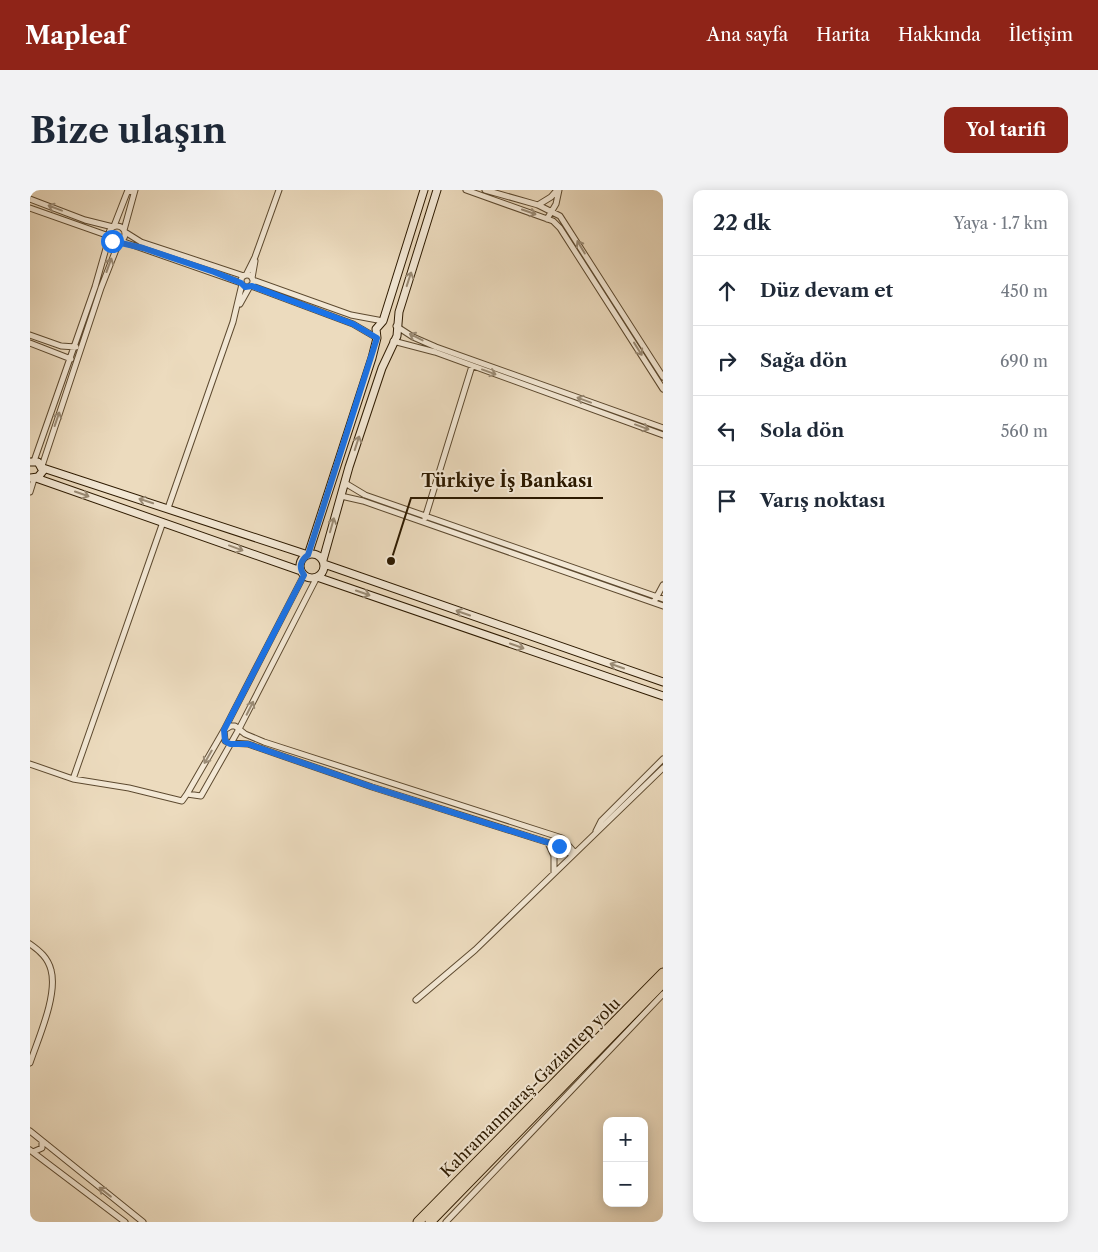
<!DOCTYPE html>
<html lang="tr">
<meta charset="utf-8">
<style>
body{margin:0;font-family:"Libre Caslon Text",serif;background:#f2f2f3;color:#1f2937}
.controls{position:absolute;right:15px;bottom:15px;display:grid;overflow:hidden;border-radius:10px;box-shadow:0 2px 12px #0003}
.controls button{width:45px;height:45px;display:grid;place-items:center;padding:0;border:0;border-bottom:1px solid #e0e1e3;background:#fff;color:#1f2937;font:25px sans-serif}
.stop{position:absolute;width:15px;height:15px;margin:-11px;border:4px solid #1a73e8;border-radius:50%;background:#fff}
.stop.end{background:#1a73e8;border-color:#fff;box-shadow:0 1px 5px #0008}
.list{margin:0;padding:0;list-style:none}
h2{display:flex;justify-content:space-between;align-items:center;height:65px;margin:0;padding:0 20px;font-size:21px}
h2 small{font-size:16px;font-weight:400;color:#747a83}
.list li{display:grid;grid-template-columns:32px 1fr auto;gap:15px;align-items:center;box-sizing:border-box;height:70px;padding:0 20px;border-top:1px solid #e0e1e3}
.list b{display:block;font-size:19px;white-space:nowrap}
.list em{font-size:16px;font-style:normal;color:#747a83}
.icon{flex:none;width:28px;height:28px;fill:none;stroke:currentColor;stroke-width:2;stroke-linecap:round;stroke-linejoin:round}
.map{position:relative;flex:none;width:633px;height:1032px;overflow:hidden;border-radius:10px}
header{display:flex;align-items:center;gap:30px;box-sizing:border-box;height:70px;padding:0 25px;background:#8f2418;color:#fff}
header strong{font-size:24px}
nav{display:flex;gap:28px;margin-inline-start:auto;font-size:18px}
.intro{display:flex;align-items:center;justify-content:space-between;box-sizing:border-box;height:120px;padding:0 30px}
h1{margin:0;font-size:35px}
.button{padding:12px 22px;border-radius:10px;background:#8f2418;color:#fff;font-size:18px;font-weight:700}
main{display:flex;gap:30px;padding:0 30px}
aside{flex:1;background:#fff;border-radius:10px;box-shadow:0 2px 12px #0003}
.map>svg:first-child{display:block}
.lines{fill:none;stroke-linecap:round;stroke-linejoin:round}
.street-casing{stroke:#5d4a30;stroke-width:7}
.secondary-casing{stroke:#2d1a00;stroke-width:9}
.highway-casing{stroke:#2d1a00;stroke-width:11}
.street{stroke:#f3e8d5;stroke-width:5}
.secondary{stroke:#f3e8d5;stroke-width:7}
.highway{stroke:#ecdbbe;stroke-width:9}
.oneway{stroke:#9a8b75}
.route{stroke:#1a73e8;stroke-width:6}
.labels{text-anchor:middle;stroke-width:4;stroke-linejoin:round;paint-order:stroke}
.street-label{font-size:16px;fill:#2d1a00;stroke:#f3e8d5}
.leader{fill:none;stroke:#2d1a00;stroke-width:2}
.callout-dot{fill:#2d1a00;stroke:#f3e8d5;stroke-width:2}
.callout-label{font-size:18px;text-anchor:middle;font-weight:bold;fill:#2d1a00;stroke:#f3e8d5;stroke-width:4;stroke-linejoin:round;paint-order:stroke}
</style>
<header>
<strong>Mapleaf</strong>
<nav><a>Ana sayfa</a><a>Harita</a><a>Hakkında</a><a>İletişim</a></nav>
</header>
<div class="intro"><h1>Bize ulaşın</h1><a class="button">Yol tarifi</a></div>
<main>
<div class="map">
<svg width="633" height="1032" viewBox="0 0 633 1032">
<rect width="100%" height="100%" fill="#ecdbbe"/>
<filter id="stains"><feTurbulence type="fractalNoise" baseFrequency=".004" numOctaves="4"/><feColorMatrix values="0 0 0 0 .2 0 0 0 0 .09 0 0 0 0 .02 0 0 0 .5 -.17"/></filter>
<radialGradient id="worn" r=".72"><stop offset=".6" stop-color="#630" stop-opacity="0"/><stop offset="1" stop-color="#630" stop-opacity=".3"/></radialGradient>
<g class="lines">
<defs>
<path id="street" d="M436,0L523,31L530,38L633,199
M455,0L508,15L530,26L633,187
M0,9L55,30L83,37
M508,15L521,7L527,0
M0,18L79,46
M517,29L526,14L529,0
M79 44a8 8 0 1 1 16 0a8 8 0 1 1-16 0Z
M84,36L98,0L104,2
M94,40L105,0
M95,42L111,52L214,86
M91,51L211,93
M211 91a6 6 0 1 1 12 0a6 6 0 1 1-12 0Z
M216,85L225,67L249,0
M222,88L225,71
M223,90L321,125L353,131
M221,96L323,134L347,148
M210,114L220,96
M366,136L383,147L406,157L633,238
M0,145L31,156L46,157
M363,151L405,162L633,245
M0,153L41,169
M4,271L65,97L79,48
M12,276L71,98L89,52
M315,293L335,305L633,409
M0,302L4,289
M311,306L333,311L633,416
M138,318L203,132L212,94
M395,328L442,176
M625,410L633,395
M201,536H205L215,544L234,552L532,648L545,663H539L529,656L342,597L218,554L200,553L195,551L194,540Z
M0,574L43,589L99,598L152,611L157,604L171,606L209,539L287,387
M43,589L133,332
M157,604L194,540L274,385
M566,641L571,631L633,569
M518,653L524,666V683
M0,754C10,761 18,768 21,780C28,805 8,849 0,873
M386,810L445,760L633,578
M0,941L113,1032
M0,960L95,1032
M3,962L12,958V951
M416,1032L633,804"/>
<path id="secondary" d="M0,272H8L13,281L8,287L0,288
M13,278L278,365L342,168L347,148L346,139L353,131L394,0
M6,288L271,381
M270 376a12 12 0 1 1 24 0a12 12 0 1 1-24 0Z
M293,370L319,277L352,178L367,146L369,122L407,0
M294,374L633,492
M287,387L633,506"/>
<path id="highway" d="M388,1032L633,783
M400,1032L633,793"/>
</defs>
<use href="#street" class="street-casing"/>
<use href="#secondary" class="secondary-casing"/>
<use href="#highway" class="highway-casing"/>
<use href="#street" class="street"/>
<use href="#secondary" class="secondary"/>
<use href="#highway" class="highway"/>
</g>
<defs><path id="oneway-shaft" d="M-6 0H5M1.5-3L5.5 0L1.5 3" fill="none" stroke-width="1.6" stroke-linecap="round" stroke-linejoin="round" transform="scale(1.25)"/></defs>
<g class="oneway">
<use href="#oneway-shaft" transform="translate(25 18) rotate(-159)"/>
<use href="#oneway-shaft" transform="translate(499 22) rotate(19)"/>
<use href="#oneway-shaft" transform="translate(551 57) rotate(-121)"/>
<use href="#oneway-shaft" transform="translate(79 75) rotate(-70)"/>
<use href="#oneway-shaft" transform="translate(379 89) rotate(-72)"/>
<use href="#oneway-shaft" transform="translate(386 147) rotate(-153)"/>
<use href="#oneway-shaft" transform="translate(608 159) rotate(58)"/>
<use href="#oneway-shaft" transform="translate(459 182) rotate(20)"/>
<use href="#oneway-shaft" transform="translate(554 210) rotate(-160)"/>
<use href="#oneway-shaft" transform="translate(27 229) rotate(-71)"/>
<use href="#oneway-shaft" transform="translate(612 237) rotate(20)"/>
<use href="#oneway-shaft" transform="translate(327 253) rotate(-72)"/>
<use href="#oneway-shaft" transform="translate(52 304) rotate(19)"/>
<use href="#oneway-shaft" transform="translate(116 311) rotate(-162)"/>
<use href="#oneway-shaft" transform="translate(302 335) rotate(-74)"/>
<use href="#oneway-shaft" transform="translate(206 358) rotate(20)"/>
<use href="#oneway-shaft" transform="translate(333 403) rotate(19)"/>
<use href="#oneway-shaft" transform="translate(433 423) rotate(-161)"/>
<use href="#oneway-shaft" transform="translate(487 456) rotate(19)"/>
<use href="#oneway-shaft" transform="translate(587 476) rotate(-161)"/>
<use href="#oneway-shaft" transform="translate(220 518) rotate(-63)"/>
<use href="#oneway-shaft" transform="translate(178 567) rotate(120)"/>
<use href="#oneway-shaft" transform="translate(75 1002) rotate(-142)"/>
</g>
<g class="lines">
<path class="route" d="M82,51L113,58L184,82L211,93L215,97L222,96L323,134L347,148L278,365C271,370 268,377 274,385L194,540L195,551L200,554H218L342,597L529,656"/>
</g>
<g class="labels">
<g class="street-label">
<text transform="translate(500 897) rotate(-45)" y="6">Kahramanmaraş-Gaziantep yolu</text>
</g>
</g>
<path class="leader" d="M361 371L381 308H573"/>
<circle class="callout-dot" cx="361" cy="371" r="5"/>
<g class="callout-label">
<text x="477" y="297">Türkiye İş Bankası</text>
</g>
<rect width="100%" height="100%" filter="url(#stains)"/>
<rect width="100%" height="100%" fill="url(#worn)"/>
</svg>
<div class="controls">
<button>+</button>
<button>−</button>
</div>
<div class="stop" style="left:82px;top:51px"></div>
<div class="stop end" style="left:529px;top:656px"></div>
</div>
<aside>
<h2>22 dk<small>Yaya · 1.7 km</small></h2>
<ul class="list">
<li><svg class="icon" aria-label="ahead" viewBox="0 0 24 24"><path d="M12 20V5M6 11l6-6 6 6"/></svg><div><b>Düz devam et</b></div><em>450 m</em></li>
<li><svg class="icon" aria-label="right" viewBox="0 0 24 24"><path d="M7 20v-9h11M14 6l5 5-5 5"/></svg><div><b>Sağa dön</b></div><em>690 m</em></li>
<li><svg class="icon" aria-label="left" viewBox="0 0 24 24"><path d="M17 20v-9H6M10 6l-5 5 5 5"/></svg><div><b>Sola dön</b></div><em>560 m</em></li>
<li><svg class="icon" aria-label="arrive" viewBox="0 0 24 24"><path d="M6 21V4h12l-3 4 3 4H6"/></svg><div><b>Varış noktası</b></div></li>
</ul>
</aside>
</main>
